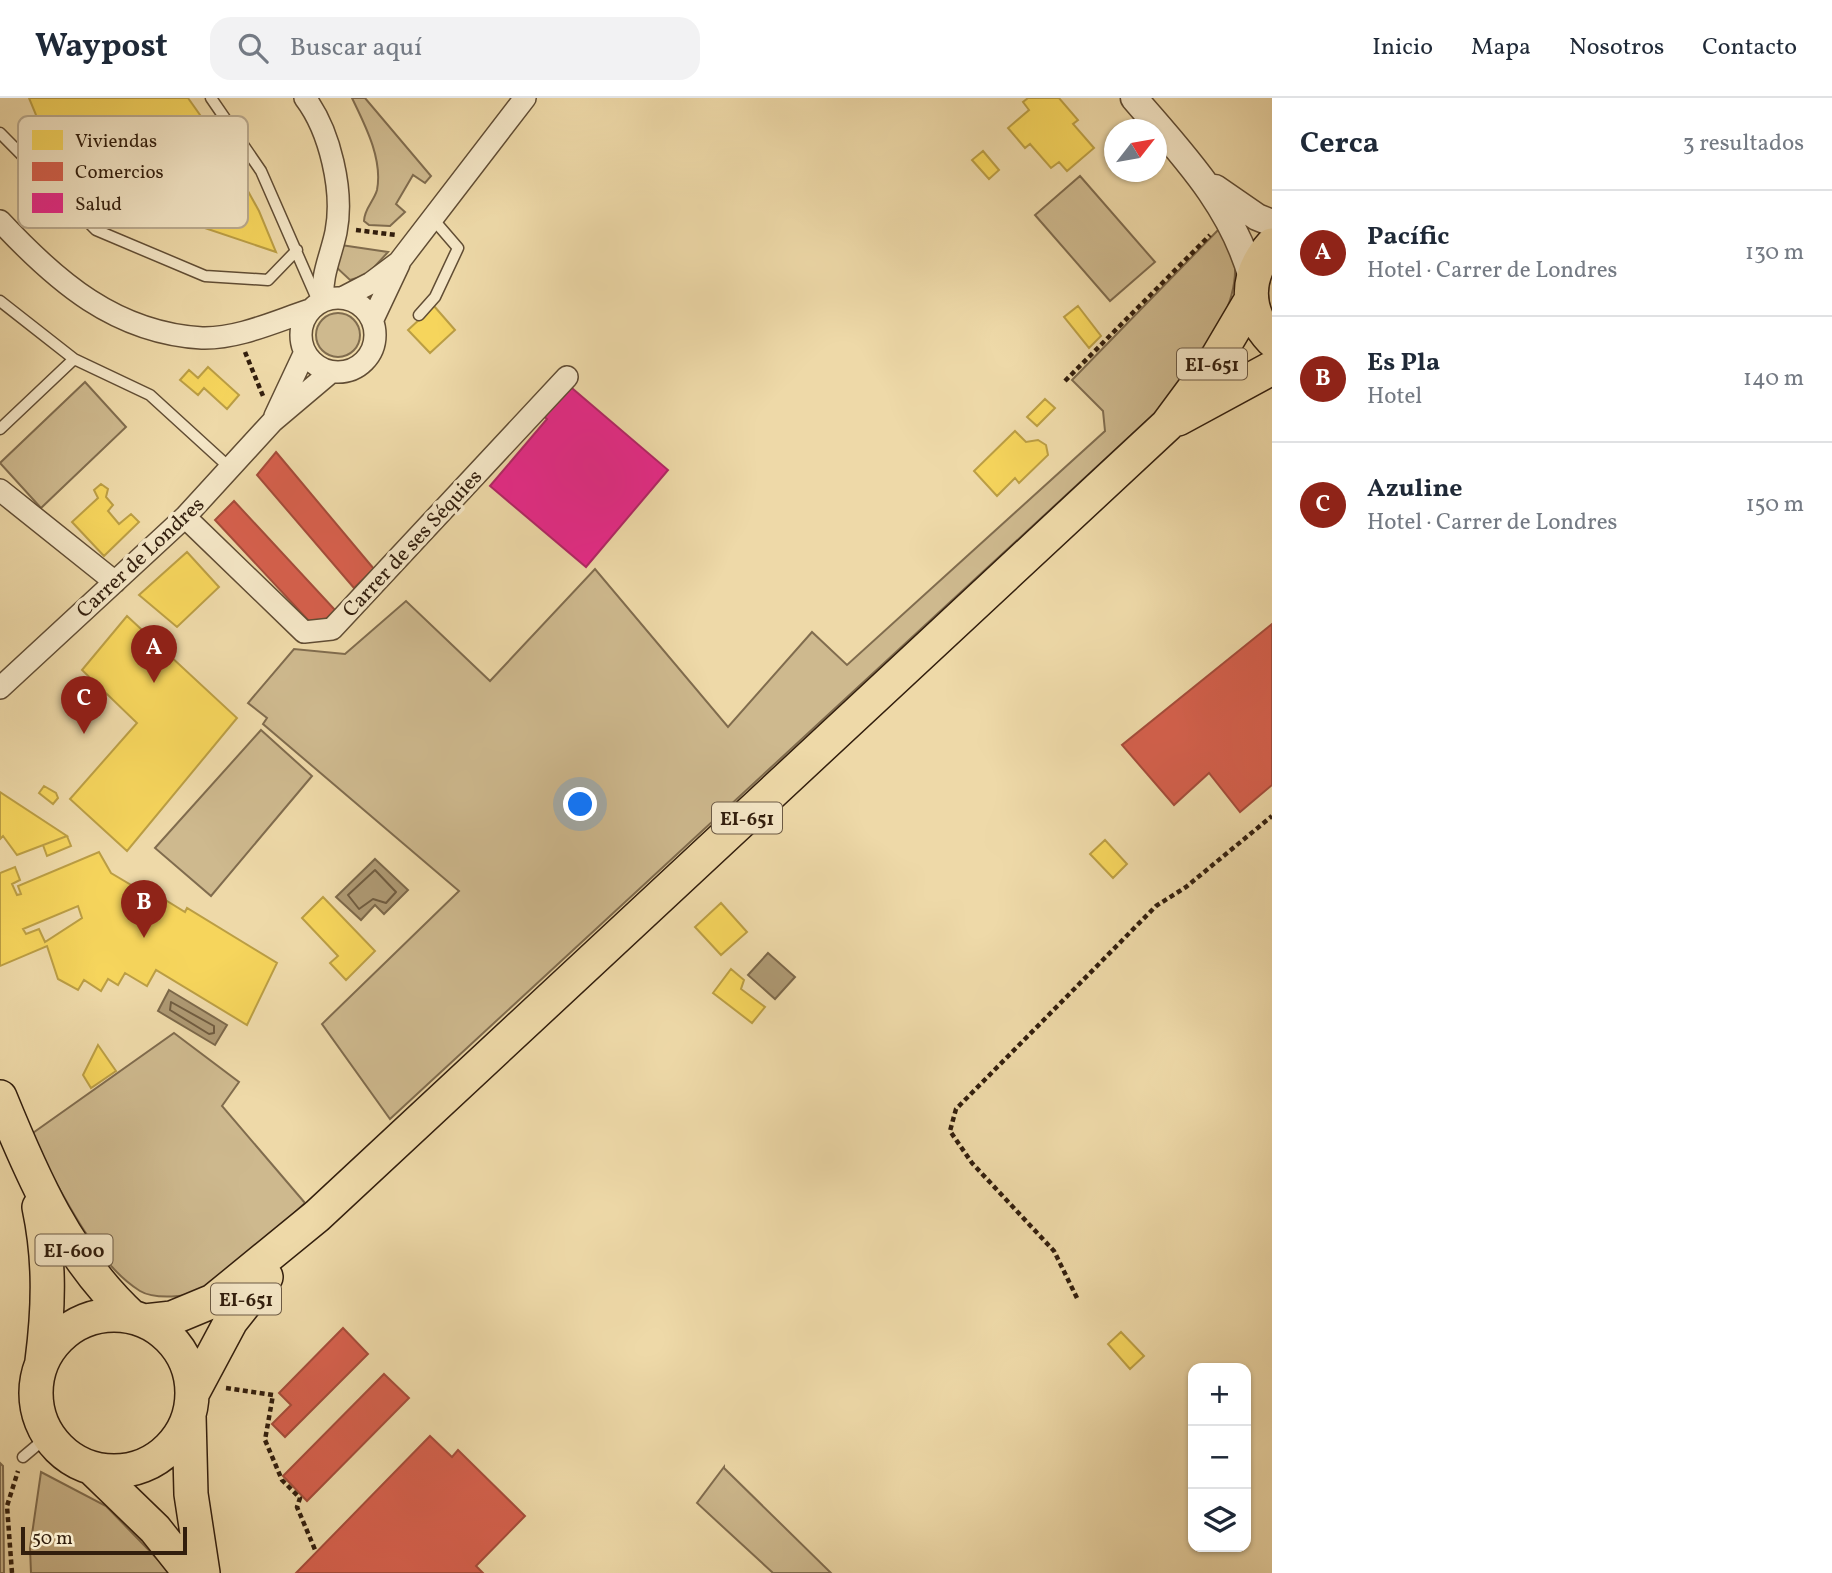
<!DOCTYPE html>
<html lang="es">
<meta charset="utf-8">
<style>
body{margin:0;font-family:Vollkorn,serif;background:#f2f2f3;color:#1f2937}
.controls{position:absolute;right:21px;bottom:21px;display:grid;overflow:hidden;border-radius:14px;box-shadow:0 2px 5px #0004}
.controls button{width:63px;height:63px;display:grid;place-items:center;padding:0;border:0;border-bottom:2px solid #e0e1e3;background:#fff;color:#1f2937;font:35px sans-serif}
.compass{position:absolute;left:1104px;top:21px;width:63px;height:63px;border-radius:50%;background:#fff;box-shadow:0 2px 5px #0004;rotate:59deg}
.scale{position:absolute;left:21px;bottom:18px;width:166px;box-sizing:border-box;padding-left:7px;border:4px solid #321e0d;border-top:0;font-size:19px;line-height:24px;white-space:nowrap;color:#321e0d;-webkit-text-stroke:5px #f4e6c6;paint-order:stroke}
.you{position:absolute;left:581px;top:707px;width:24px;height:24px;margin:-18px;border:5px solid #fff;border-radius:50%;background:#1a73e8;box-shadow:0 0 0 10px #1a73e833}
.badge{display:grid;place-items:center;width:46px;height:46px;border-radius:50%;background:#8f2418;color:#fff;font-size:23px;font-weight:700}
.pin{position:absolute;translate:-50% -58px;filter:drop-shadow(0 2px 4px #0008)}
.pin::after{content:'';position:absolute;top:37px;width:24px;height:21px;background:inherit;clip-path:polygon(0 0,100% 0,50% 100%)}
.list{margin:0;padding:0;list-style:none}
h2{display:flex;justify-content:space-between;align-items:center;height:91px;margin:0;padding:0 28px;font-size:30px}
h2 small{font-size:23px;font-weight:400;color:#747a83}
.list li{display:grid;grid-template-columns:46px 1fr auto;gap:21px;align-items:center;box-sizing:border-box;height:126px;padding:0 28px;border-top:2px solid #e0e1e3}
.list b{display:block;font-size:26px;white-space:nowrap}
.list p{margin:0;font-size:23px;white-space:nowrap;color:#747a83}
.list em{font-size:23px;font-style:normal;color:#747a83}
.icon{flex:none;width:38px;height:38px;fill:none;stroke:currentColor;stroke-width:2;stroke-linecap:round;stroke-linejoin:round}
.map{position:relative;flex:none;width:1272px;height:1475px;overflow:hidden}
header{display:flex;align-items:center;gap:42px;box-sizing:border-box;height:98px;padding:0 35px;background:#fff;border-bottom:2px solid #e0e1e3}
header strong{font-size:33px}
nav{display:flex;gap:38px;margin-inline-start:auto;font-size:24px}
.search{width:490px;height:63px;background:#f2f2f3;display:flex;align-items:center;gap:18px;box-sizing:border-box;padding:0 24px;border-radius:21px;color:#747a83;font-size:26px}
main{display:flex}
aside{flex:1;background:#fff}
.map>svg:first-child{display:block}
.green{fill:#ceb98e;stroke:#806c4e;stroke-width:2}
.water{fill:#ae9973;stroke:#7c684a;stroke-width:2}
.homes{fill:#f6d55c;stroke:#bb9e44;stroke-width:2;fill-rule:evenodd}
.shops{fill:#d6604d;stroke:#a54c3a;stroke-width:2}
.health{fill:#e7298a;stroke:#b12664;stroke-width:2}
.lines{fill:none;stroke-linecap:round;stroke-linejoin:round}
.shore{stroke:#705c40;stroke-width:2}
.service-casing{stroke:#614d34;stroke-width:13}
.minor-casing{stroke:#614d34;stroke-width:24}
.tertiary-casing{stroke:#614d34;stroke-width:29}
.primary-casing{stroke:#321e0d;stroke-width:36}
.path{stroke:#321e0d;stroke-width:4.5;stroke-dasharray:5 3.5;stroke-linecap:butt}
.service{stroke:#f4e6c6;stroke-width:10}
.minor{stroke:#f4e6c6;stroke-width:21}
.tertiary{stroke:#f4e6c6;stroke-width:26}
.primary{stroke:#eed9a8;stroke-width:33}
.labels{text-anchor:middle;stroke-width:7;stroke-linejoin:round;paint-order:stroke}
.shield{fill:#f4e6c6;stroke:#6c5a44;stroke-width:2}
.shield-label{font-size:19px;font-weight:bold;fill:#321e0d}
.street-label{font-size:21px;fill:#321e0d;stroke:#f4e6c6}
.key{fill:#f4e6c6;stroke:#baaa8e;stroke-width:2}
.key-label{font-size:19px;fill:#321e0d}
</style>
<header>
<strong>Waypost</strong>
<div class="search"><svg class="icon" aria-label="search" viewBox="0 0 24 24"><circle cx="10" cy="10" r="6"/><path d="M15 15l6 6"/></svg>Buscar aquí</div>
<nav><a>Inicio</a><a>Mapa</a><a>Nosotros</a><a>Contacto</a></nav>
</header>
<main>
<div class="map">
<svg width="1272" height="1475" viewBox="0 0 1272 1475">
<rect width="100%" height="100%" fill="#eed9a8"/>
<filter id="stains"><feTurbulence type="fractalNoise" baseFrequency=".00286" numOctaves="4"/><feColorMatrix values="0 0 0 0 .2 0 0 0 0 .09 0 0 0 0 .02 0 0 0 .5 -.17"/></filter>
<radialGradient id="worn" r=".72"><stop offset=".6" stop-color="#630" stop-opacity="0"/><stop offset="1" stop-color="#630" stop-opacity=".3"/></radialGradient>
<path class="green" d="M352,0H365L431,78L425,85L413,77L396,106L405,114L390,128L369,127L364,123C364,111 374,103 377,92C383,61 365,27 352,0Z
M1080,78L1155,164L1110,203L1035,117Z
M1221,129C1225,137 1231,145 1233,154C1246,207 1196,264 1168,303L390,1021L322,926L459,793L263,626L267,620L248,605L294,551L345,556L406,503L490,583L595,471L728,629L812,534L847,567L1105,333L1103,313L1072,282Z
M341,147L388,154L367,177L350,182L335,168Z
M316 237a22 22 0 1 1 44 0a22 22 0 1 1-44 0Z
M85,284L126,329L41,410L0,365Z
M261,632L312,678L211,798L155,750Z
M174,935L239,984L222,1008L305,1105C273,1134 242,1171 203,1192C189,1199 155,1202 140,1193C92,1163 58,1086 30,1037Z
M0,1365L3,1368L4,1475H0Z
M724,1369V1370L831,1475H773L697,1405Z
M41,1374L106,1408L171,1475H31L30,1450Z"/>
<path class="water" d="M375,761L408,792L384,816L375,807L361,822L336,799Z
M768,855L795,879L775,901L748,877Z
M169,892L227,927L215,947L158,913Z"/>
<path class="homes" d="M29,0H188L227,55L259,113L276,154L187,124L146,106L111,85L79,64L52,38L36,17Z
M1028,0H1059L1078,22L1073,26L1094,50L1067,73L1059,64L1051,70L1030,46L1025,50L1008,30L1029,12L1023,4Z
M983,53L999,72L989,81L972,62Z
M434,208L455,232L430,255L408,232Z
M1078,208L1101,238L1089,250L1064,219Z
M208,269L239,297L227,311L204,290L198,297L180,282L189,272L198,280Z
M1045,301L1055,310L1037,328L1027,319Z
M1015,333L1026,344L1038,342L1046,347L1048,357L1019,385L1015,380L997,398L974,373Z
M101,386L108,391L106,399L113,407L108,413L119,426L131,416L139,424L104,458L72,424L98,400L94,392Z
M187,454L219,489L177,529L139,497Z
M127,518L237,620L127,753L70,701L137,625L82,572Z
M44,688L56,695L58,700L53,706L39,695Z
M0,694L67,738L17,757L3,738L0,741Z
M67,738L71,748L47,758L43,747Z
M1105,742L1127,766L1113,780L1090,756Z
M99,754L111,775L143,794L146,790L185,814L187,810L277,865L247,927L156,872L147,888L125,875L118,887L108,881L101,893L84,882L78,892L58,881L47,848L0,868V775L15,769L20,782L12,786L17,797L21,796L18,788ZM78,808L82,820L45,844L39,831L26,836L23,831Z
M323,799L375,853L346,882L330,865L338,858L302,820Z
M721,805L747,834L721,857L695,829Z
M731,871L744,882L741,891L765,909L752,925L713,895Z
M98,947L116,973L91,990L83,977Z
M1121,1234L1144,1258L1130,1271L1108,1246Z"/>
<path class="shops" d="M276,354L374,471L354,490L257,377Z
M234,403L335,512L324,523H309L215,422Z
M1272,526V687L1240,714L1209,675L1174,707L1122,647Z
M343,1230L368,1256L285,1339L272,1326L291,1307L279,1295Z
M384,1276L409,1300L307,1403L283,1378Z
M430,1338L452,1359L458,1352L525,1418L476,1468L483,1475H296Z"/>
<path class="health" d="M566,285L668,372L586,469L490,388L547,321L540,315Z"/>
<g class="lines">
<path class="shore" d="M375,772L396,794L386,805L373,801L359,811L348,797Z
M171,904L214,928V935L209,936L170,912Z"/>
<defs>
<path id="service" d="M211,0L261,73L317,201
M0,35L96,132L205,178L268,182L297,152
M0,203L74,261L150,297L230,370
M419,217L435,199L458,150L433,121
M0,331L74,261
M23,1359L48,1338"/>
<path id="minor" d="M305,0C330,33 344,93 336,134C331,158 321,177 323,202
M0,123C56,183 115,235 202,240C238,241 276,223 310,212
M344,199L371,185L399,164L525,0
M301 237a37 37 0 1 1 74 0a37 37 0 1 1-74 0Z
M373,221L399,166
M275,318L305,254
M0,392L115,484
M185,419L304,534L332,531L567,279
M0,590L185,419L273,323L331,274"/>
<path id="tertiary" d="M1134,0C1182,56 1232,107 1252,180
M1215,90L1257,119L1272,125"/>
<path id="primary" d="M1272,147C1245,177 1244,213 1272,242
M1178,321L1272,270
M0,999C33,1080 67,1159 132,1219
M39,1109C50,1161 49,1209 42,1263
M36 1295a78 78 0 1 1 156 0a78 78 0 1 1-156 0Z
M145,1223L172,1220L213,1203L317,1118L1167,327L1218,258L1251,202
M192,1296L231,1223L266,1179
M189,1318L191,1396L203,1475
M92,1370L155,1431L190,1475"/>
</defs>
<use href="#service" class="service-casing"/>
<use href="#minor" class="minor-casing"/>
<use href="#tertiary" class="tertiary-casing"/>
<use href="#primary" class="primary-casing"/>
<path class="path" d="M356,132L396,137
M245,254L263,298
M1065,283L1210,137
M1077,1200L1054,1153L972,1065L950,1033L956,1011L1156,808L1186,789L1272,718
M226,1290L273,1297L265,1342L282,1382L300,1400L297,1409L316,1454
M12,1475L7,1408L18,1373"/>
<use href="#service" class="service"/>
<use href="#minor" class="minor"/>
<use href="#tertiary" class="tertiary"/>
<use href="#primary" class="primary"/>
</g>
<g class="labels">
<g class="shield">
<rect x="1177" y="250.5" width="70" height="31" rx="5"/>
<rect x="712" y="704.5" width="70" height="31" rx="5"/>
<rect x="35.5" y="1136.5" width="77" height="31" rx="5"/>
<rect x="211" y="1185.5" width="70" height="31" rx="5"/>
</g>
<g class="shield-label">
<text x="1212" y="273">EI-651</text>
<text x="747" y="727">EI-651</text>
<text x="74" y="1159">EI-600</text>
<text x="246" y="1208">EI-651</text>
</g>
<g class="street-label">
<text transform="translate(412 445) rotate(-47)" y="7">Carrer de ses Séquies</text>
<text transform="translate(140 459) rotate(-43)" y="7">Carrer de Londres</text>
</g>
</g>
<rect x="18" y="18" width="230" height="112" rx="10" class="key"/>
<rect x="32" y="32" width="31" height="20" fill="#f6d55c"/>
<rect x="32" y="64" width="31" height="19" fill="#d6604d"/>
<rect x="32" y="95" width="31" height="20" fill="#e7298a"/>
<g class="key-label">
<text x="75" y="49">Viviendas</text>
<text x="75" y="80">Comercios</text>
<text x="75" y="112">Salud</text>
</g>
<rect width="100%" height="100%" filter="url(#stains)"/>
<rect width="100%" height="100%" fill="url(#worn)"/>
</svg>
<div class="controls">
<button>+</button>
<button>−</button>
<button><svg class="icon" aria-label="layers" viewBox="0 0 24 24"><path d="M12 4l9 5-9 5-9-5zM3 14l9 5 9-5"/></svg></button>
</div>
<svg class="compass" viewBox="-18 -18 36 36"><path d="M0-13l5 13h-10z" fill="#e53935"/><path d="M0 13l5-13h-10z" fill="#747a83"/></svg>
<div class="scale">50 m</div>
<div class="you"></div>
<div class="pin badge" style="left:154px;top:585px">A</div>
<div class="pin badge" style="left:144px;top:840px">B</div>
<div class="pin badge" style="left:84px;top:636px">C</div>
</div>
<aside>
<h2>Cerca<small>3 resultados</small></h2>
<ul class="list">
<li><span class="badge">A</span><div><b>Pacífic</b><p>Hotel · Carrer de Londres</p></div><em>130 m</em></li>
<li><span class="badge">B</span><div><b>Es Pla</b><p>Hotel</p></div><em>140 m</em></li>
<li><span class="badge">C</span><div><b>Azuline</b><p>Hotel · Carrer de Londres</p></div><em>150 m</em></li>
</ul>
</aside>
</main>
